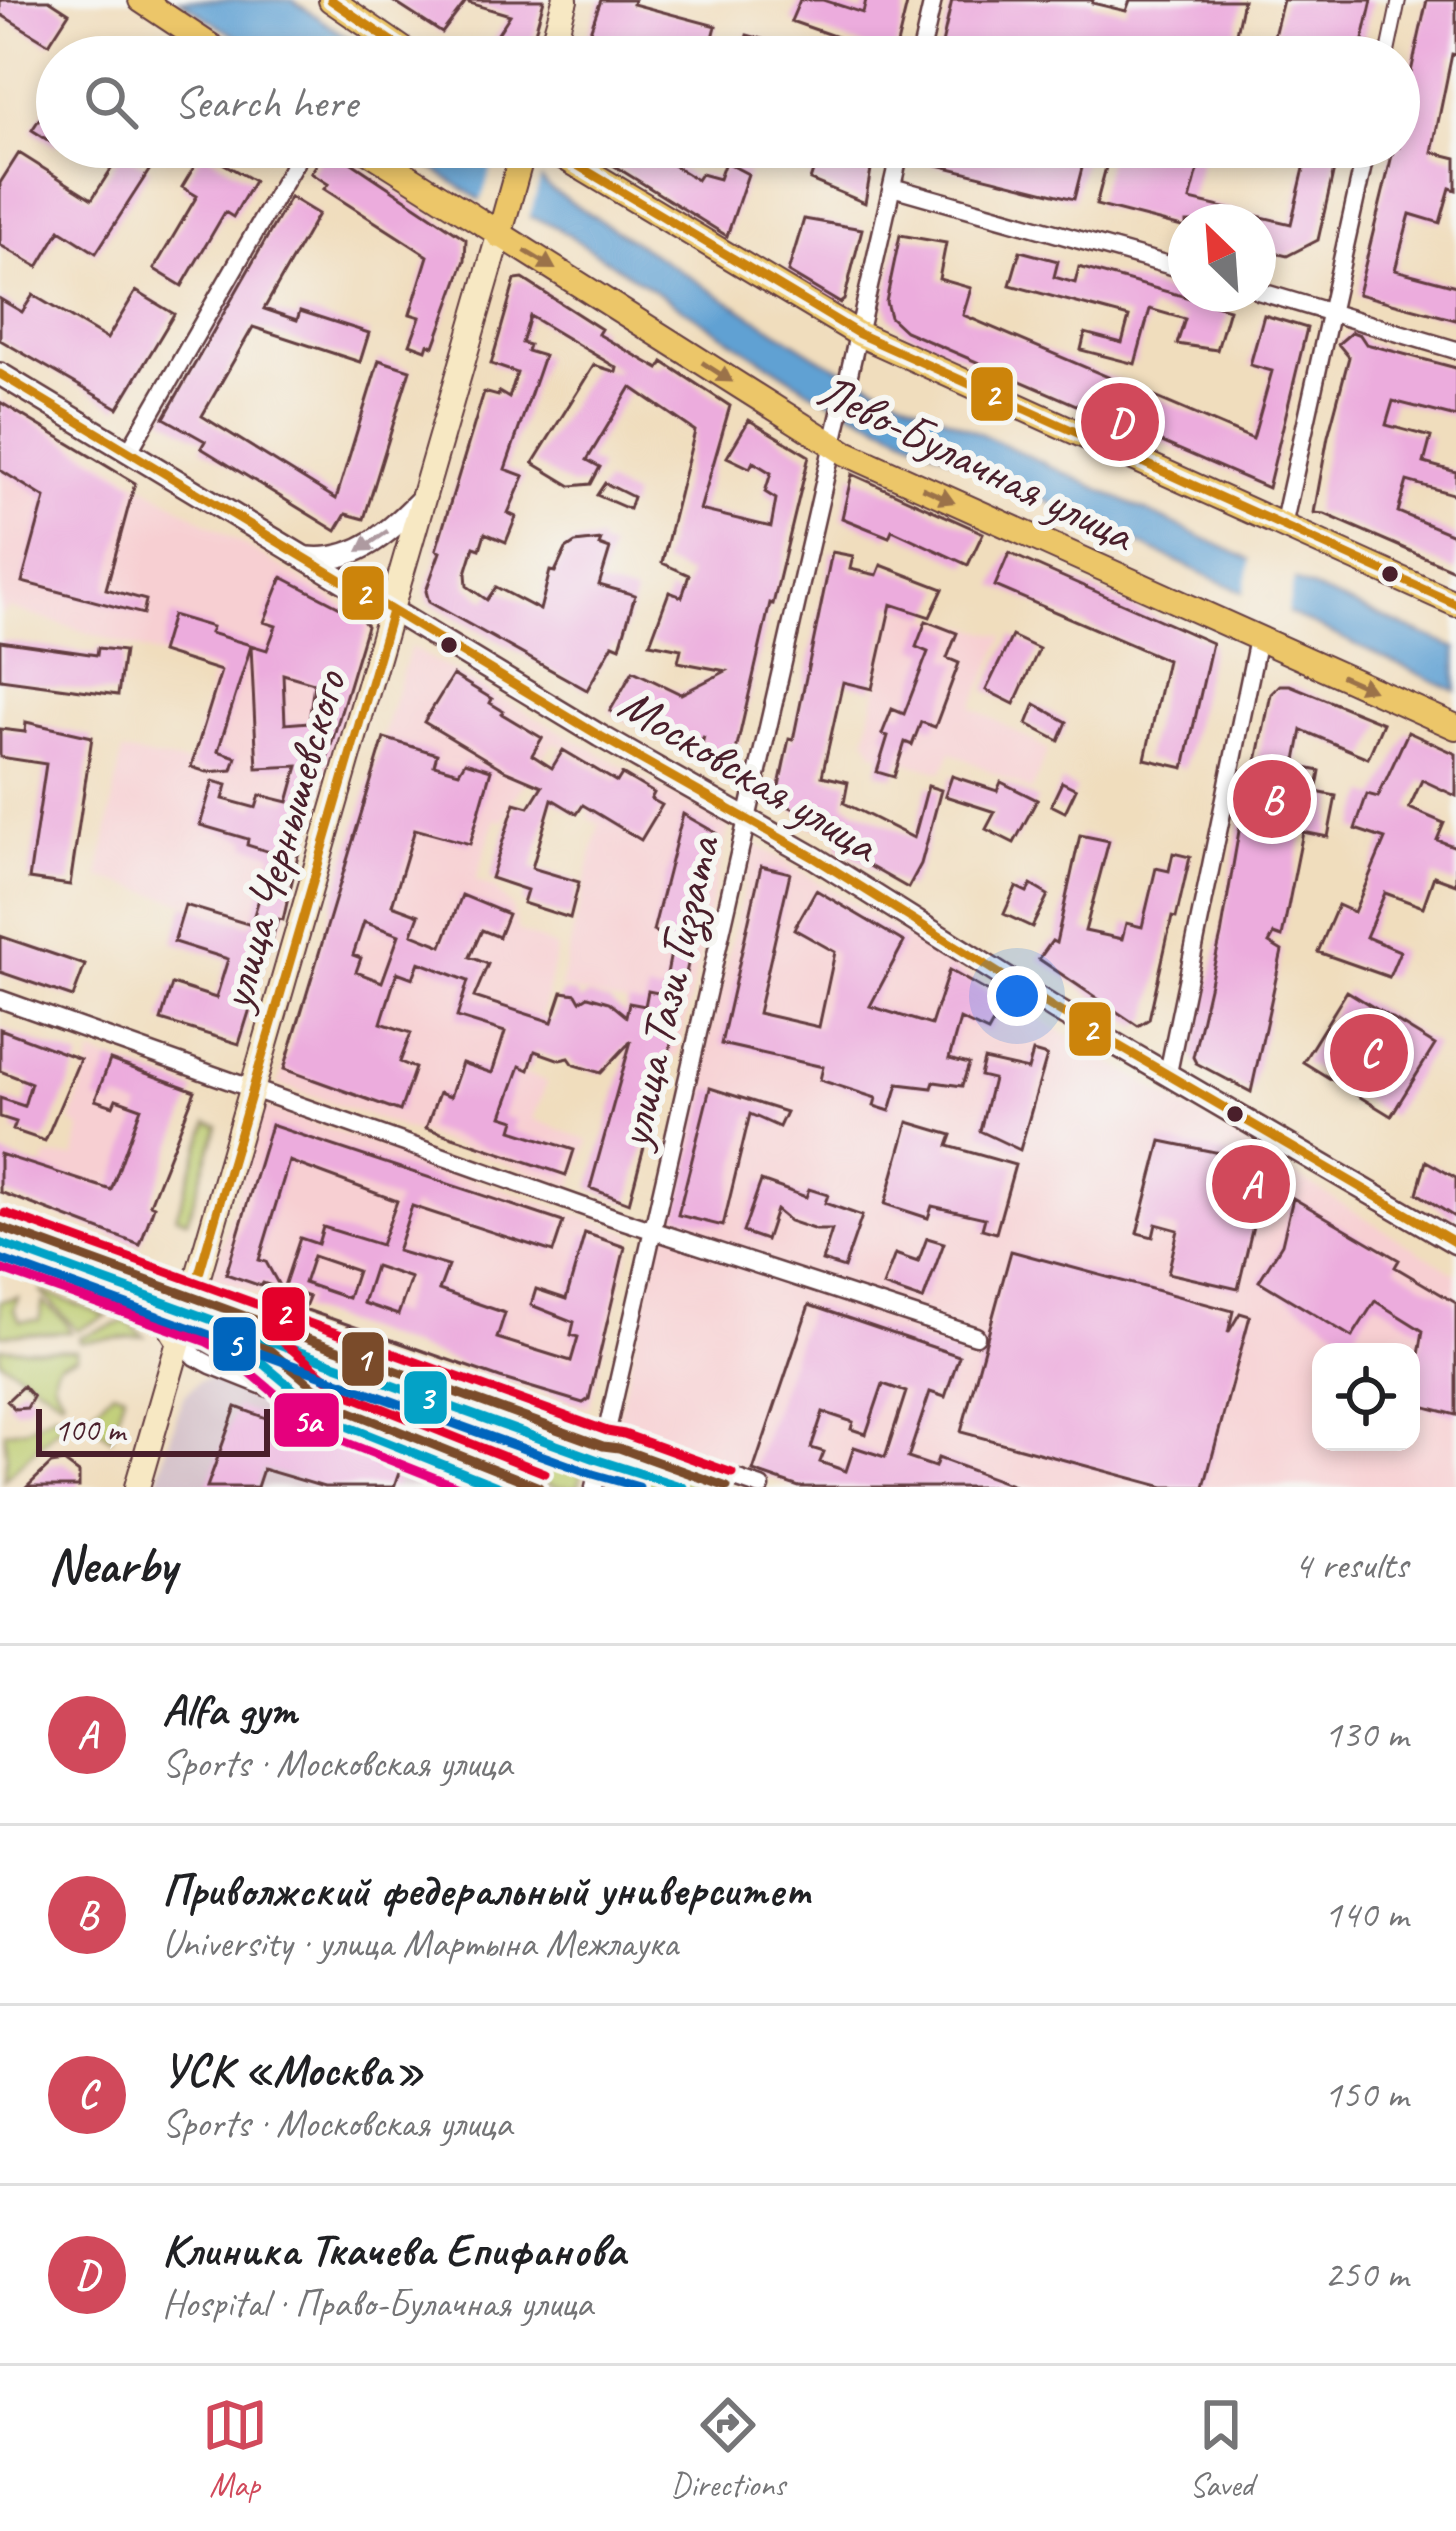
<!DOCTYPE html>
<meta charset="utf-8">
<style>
body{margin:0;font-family:Caveat,sans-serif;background:#f2f2f2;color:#202124}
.controls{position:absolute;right:36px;bottom:36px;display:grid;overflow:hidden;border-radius:24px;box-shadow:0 6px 18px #0003}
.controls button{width:108px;height:108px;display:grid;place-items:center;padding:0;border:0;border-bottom:3px solid #e0e0e0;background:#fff;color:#202124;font:60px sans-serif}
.compass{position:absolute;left:1168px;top:204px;width:108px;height:108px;border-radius:50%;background:#fff;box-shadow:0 6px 18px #0003;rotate:335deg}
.scale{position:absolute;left:36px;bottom:30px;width:234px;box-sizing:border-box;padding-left:12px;border:6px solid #4a1f2b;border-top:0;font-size:33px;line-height:42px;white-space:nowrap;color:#4a1f2b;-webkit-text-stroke:9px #f6f6f2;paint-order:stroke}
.you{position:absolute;left:1017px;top:996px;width:42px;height:42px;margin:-30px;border:9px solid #fff;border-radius:50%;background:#1a73e8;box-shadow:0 0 0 18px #1a73e833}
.badge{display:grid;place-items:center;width:78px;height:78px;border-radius:50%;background:#d1495b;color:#fff;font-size:39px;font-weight:700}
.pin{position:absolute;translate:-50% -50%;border:6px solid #fff;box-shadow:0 3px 12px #0006}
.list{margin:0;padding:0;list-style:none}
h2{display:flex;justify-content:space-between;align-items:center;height:156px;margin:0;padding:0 48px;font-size:51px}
h2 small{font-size:39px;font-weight:400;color:#757577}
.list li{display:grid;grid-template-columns:78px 1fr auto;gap:36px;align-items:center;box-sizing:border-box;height:180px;padding:0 48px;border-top:3px solid #e0e0e0}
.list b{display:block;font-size:45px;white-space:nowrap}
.list p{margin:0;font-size:39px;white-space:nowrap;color:#757577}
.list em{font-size:39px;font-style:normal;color:#757577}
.icon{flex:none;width:66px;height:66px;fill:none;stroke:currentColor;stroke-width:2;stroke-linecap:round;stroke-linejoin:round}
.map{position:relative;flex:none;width:1456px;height:1487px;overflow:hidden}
.search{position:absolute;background:#fff;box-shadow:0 6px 18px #0003;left:36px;right:36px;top:36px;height:132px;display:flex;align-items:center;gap:30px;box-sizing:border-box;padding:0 42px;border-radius:66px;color:#757577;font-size:45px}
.sheet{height:876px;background:#fff}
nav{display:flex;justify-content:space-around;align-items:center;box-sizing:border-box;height:168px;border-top:3px solid #e0e0e0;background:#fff;font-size:33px;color:#757577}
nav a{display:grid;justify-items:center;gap:6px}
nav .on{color:#d1495b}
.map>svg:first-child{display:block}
.built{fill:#f7cfd2;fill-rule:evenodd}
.industrial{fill:#d2bdc6}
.green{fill:#bbca6c;stroke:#82744c;stroke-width:3}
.water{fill:#60a1d3;stroke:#55607f;stroke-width:3}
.pier{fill:#f0ddbd}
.building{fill:#ecacdd;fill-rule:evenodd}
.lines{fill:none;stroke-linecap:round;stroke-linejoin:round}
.pedestrian-casing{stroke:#633c41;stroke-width:16}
.minor-casing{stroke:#633c41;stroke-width:21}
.tertiary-casing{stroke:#633c41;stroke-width:26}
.secondary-casing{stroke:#633c41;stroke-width:28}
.primary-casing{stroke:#633c41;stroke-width:28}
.pedestrian{stroke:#fff;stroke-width:12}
.minor{stroke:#fff;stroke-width:16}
.tertiary{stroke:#fff;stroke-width:21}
.secondary{stroke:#f7e8c3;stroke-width:24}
.primary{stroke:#ecc669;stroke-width:24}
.bus-1-casing{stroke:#f6f6f2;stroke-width:18}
.bus-1{stroke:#cc840b;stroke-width:9}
.tram-1-casing{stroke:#f6f6f2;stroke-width:18}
.tram-2-casing{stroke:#f6f6f2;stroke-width:18}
.tram-3-casing{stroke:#f6f6f2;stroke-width:18}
.tram-4-casing{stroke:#f6f6f2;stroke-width:18}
.tram-5-casing{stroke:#f6f6f2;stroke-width:18}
.tram-1{stroke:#7a4b2a;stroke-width:9}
.tram-2{stroke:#04a2c6;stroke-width:9}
.tram-3{stroke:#e4002b;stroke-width:9}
.tram-4{stroke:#0065bd;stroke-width:9}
.tram-5{stroke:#e5007d;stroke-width:9}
.oneway{fill:#9b724a}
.oneway2{fill:#ae9aa0}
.bus-dot{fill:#4a1f2b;stroke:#f6f6f2;stroke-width:4.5}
.labels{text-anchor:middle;stroke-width:12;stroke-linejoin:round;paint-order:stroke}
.street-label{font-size:48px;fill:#4a1f2b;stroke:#f6f6f2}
.line-badge{stroke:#f6f6f2;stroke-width:4.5}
.badge-label{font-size:33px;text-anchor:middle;font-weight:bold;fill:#fff}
</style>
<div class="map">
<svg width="1456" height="1487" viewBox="0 0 1456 1487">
<rect width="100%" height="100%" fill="#f6f6f2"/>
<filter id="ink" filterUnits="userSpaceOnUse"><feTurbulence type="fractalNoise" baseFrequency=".00833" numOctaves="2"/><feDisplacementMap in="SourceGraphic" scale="24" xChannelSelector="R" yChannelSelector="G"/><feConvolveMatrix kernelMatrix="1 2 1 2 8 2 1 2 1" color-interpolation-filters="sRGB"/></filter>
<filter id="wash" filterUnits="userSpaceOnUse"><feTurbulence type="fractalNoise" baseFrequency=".004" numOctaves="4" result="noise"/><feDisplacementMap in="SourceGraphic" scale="48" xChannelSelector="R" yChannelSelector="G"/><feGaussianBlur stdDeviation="2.7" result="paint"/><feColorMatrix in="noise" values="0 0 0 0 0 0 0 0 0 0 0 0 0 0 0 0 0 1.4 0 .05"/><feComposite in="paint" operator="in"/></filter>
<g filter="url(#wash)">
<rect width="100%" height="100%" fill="#f0ddbd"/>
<path class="built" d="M0,399L372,622L281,932L99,877L122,752L191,764L213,672L9,608L0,616Z
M894,608L1005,636L972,707L1048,750L1031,791L951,752L942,772L874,753L866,737Z
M410,647L729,826L677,1058L611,1042L622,1034L627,1004L560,988L599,824L587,817L613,777L554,742L514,798L503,821L495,819L476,880L494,888L512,907L518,931L557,948L540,1023L505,1066L547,1082L533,1119L589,1141L572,1187L278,1084Z
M755,843L1456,1274V1487H801L616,1423ZM1321,1352H1411V1442H1321Z
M92,1054L195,1091L150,1204L154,1206L140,1245L28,1204L47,1157H75L80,1128L71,1122Z
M264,1107L634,1234L589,1408L211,1278Z"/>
<path class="industrial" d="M215,1377L411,1457L484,1487H155L183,1397L199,1381Z"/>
<path class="green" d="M208,1123L218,1126L187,1220L176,1216Z
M40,1291L107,1316L77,1330Z
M18,1298L14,1310L20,1321L39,1320L43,1302L64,1320L71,1332L0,1335V1301Z
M126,1321L144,1336L80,1342L79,1337Z
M0,1348L76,1350V1357L59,1363C51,1375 52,1387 63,1397L61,1400L0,1360Z
M351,1362L587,1446L579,1487H556L338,1401Z
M113,1390L124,1394L111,1438L85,1419Z
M55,1412L65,1421L4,1479L7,1458L4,1432L27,1428Z
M622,1448L729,1487H613Z"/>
<path class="water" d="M180,0H292L376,57H266Z
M400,147H506L553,191L821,359L1304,585L1456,648V691L814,393L551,224L480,200Z"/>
<path class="pier" d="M499,147H515L542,173L528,222L480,203Z
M1252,553L1295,574L1286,619L1243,598Z"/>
<g id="blocks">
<path class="building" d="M0,0H49L69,13L49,44L0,14Z
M391,0H467L442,33Z
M470,0H544L528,57H483L510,15L469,3Z
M601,0H634L633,4L716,26L708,57H581Z
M800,0H823L863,13L866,0H908L894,57L791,21Z
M952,0H1093L1092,3L1126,11L1130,0H1243L1231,57H939Z
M1283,0H1372L1359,57H1302L1271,48Z
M1427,0H1456V55L1452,54L1432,152L1456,158V190L1450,188L1440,223L1410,214L1395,270L1456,286V320L1358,294L1394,147H1399V126Z
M747,35L814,53L813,57H741Z
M109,37L141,57H80L89,42L101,49Z
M57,92V146L32,130Z
M328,147L466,239L465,260L434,346L428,344L426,350L410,344L420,317L410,314L428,256L324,189L328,184L311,173Z
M584,147H643L652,152L655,147H669L662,158L697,180L701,174L719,179L725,162L748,174L727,236Z
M821,147H875L865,203L810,180Z
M920,147H1010L1047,156L1050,147L1085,156L1074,199L917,160Z
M1204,147L1190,200L1291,224L1309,147H1339L1318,240L1287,256L1258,249V222H1186V228L1096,205L1111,148Z
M122,152L150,169L96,253L60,230L38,267L0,245V183L19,153L92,199Z
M203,152L254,181L233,217L225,212L182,286L154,269L197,196L182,187Z
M290,197L318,214L264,309L297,320L300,311L369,333L360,362L253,327L202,416L336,499L379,360L410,370L364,519L346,514L336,531L201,448L205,441L164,418Z
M804,219L862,229L844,300L840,303L788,272Z
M900,235L946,243L939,279L971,288L963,315L1253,439L1272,371L1250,365L1264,315L1307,328L1268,488L905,331L890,317L886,302Z
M1020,251L1058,261L1054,277L1075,283L1079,267L1229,309L1217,350L1177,344L1185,319L1150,309L1135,364L1081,350L1085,333L1122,343L1129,317L1010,285Z
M523,279L601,329L598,334L659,369L663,362L730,406L700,510L771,527L776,499L765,492L771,473L753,462L750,468L727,457L749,420L809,456L773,604L770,603L736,751L707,764L698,759L704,736L692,755L610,711L633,671L681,694L726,671L678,662L681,649L650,643L669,592L682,597L689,575L662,563L695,431L631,387L587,460L600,467L591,484L571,486L533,463L594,365L616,372L617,368L530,316L522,343L529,345L527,351L544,356L505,469L524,476L508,513L516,517L506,542L485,533L480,549L474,547L466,573L467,586L487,600L496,587L540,610L550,571L555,572L566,549L575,543L601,540L599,545L610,549L599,585L635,595L620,647L613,644L587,690L429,602L426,591L440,552L436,550L484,392L498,396L499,392L509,398L517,373L491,364L515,280Z
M136,291L174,314L118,408L0,340V299L22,312L33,295L107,339Z
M1352,332L1360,335L1366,344L1456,368V417L1393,401L1386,425L1431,437L1424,463L1456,472V495L1407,481L1398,512L1456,536V571L1325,514L1314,513L1328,436L1349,357L1338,344Z
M0,402L135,483L106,589L146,600L143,614L22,582L45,498L0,470Z
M852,474L983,533L968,565L892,530L889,537L842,518Z
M605,483L633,497L629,509L597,495Z
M832,552L853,556L850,569L877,575L881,565L943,589L930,617L891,604L872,689L843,682L822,776L848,782L844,803L914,838L928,786L941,790L921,864L908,888L836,847L844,833L809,825L810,817L776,800L789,739L793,740Z
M1009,553L1212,643L1184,768L1145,759L1167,660L995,586Z
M282,577L361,618L367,626L299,851L283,920L278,919L239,1044L161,1020L172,984L216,998L228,959L174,942L185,905L251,925L273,853L247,845L248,839L200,825L213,781L227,785L223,799L256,808L260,795L288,802L298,766L257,768L251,646L218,751L236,757L232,770L207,772L191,767L221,671L161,652L172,615L212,627L210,633L267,650L276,626L264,622ZM283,674L314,683L309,722L285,724Z
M926,621L957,633L947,658L959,663L935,727L921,722L912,745L905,742L894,777L877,772L888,736L882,734L892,709L904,714L928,652L916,647Z
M1012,636L1039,649L1014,704L986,690Z
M0,641L97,655L98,648L124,651L118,695L0,679Z
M453,675L492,699L490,703L503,711L502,714L542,738L532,755L552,768L563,750L617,782L622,774L654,793L651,799L662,805L641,840L583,805L577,814L552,799L532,868L579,882L570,918L523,903L527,890L491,878L515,803L529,807L542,786L504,770L424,722Z
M1280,685H1290L1383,723L1368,758L1302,730L1295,766L1320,771L1316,792L1336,796L1328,837L1303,832L1282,937L1274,934L1269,943L1282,951L1251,1092L1196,1063L1193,1057L1221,935L1248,779L1253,780L1271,694Z
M1035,704L1067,722L1059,741L1027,724Z
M26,722L92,737L70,885L29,879L46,764L0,757V729L25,732Z
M1408,732L1456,754V796L1422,780L1409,808L1444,823L1437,840L1456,847V884L1434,876L1423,907L1385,893L1366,937L1400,951L1389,977L1318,952L1338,905L1354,912L1385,839L1355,829L1367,794L1378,797Z
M384,738L437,754L434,765L459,772L465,762L491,770L470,844L415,829L392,905L419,915L412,934L442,946L462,895L508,914L499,937L482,930L470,957L488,964L474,997L552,1022L562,992L576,994L580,1001L588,996L609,1002L626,1016L629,1003L645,1006L648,991L663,994L671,953L666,952L667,936L653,931L683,814L716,833L669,1053L629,1203L590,1188L631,1041L601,1073L574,1065L569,1058L560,1060L535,1051L529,1070L520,1066L502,1116L515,1120L512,1130L574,1150L566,1175L426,1128L439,1093L450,1097L462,1063L492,1073L505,1032L457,1017L468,981L419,962L413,978L397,972L381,1023L411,1033L400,1062L415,1068L400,1111L284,1069ZM364,922L399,935L382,982L356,972L361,958L353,955Z
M952,776L997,791L1001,782L1037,800L1014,843L986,829L995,812L945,796Z
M1062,782L1076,789L1065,812L1051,805Z
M1080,835L1109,841L1085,931L1122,939L1126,923L1142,927L1156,868L1169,871L1173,853L1190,857L1176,918L1172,917L1149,1019L1138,1026L1039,959L1052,941L1056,943Z
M761,866L790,873L758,1013L819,1027L835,952L794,929L816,890L904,942L870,1006L931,1025L949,970L999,998L997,1002L1003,1005L988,1032L960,1019L949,1059L969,1064L962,1086L934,1082L932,1088L898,1084L890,1111L874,1106L876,1098L820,1080L823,1067L721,1044Z
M1031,885L1048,895L1032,927L1004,914L1016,887L1027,892Z
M0,936L85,965L73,997L0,972Z
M1347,991L1435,1045L1391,1116L1303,1062Z
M0,1029L80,1059L45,1141L13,1130L16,1122L0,1117V1098L24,1106L31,1083L0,1071Z
M1033,1052L1047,1056L1020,1150L980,1131L993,1079L980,1076L984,1060L1028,1070Z
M110,1060L195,1091L150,1204L154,1206L140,1245L0,1192V1154L111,1190L141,1108L116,1099L113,1106L95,1100Z
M710,1088L786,1112L779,1127L750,1114L723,1226L678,1215Z
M908,1122L952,1135L948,1146L1015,1165L996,1233L982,1229L985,1218L932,1206L928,1218L885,1204Z
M271,1125L563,1222L553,1252L412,1206L397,1251L448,1266L439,1290L505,1313L497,1338L571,1361L578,1337L571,1335L574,1322L531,1305L536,1289L566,1299L585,1233L625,1247L589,1399L583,1403L500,1378L304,1309L309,1297L283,1289L300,1238L318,1244L323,1227L381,1245L397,1201L289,1161L259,1260L266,1262L281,1289L263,1283L261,1286L226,1274ZM313,1256L357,1271L348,1298L304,1283ZM375,1266L411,1278L398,1315L363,1303Z
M1161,1141L1268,1163L1238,1289L1168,1273L1178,1230L1156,1224L1153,1237L1137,1233Z
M1426,1161L1456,1178V1218L1417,1193Z
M761,1181L806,1197L809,1189L828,1195L825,1203L862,1216L844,1268L822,1261L832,1230H816L789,1221L776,1210L766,1240L743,1232Z
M1293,1198L1399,1260L1395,1267L1456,1303V1415L1411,1403L1423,1331L1375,1301L1352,1337L1259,1281L1282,1244Z
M927,1238L944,1243L923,1300L883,1286L895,1254L918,1262Z
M1011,1251L1233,1311L1228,1333L1240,1313L1250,1316L1204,1487H1164L961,1432Z
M809,1305L959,1356L945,1397L930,1392L908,1458L935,1467L938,1458L1017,1487H799L753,1471ZM883,1384L906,1392L885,1457L854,1447L846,1471L820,1462L824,1452L811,1448L823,1412L853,1422L851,1429L866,1434Z
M23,1386L33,1397L27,1408L15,1409L7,1401Z
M236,1407L401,1467L394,1487H324L263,1469L257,1487H207Z
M64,1462L79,1473V1487H27L51,1464Z"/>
</g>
</g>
<g filter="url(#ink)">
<use href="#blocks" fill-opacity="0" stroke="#633c41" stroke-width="3"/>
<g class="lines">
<defs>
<path id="pedestrian" d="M1387,57L1399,0"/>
<path id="minor" d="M920,57L933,0
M892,187L1186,270
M1258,291L1456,350
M129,451L304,147
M1283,526L1367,147
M0,999L621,1220L976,1336
M1168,1073L1258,639
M194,1291L761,1487
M178,1339L196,1357L211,1365L517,1487
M594,1487L901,147"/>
<path id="tertiary" d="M0,374L600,736L815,858L1057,1010L1456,1243
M308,558C358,563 391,530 424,497"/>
<path id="secondary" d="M549,57L565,0
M0,1219L194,1291
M0,1249L147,1303L162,1314L178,1339
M137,1487L499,236"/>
<path id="primary" d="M141,0L227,57
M331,0L414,57
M362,147L846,453L1456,727
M547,147L859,334L1456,604
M499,236L524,147"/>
</defs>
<use href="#pedestrian" class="pedestrian-casing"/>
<use href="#minor" class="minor-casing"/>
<use href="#tertiary" class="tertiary-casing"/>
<use href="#secondary" class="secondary-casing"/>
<use href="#primary" class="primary-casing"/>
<use href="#pedestrian" class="pedestrian"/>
<use href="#minor" class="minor"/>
<use href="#tertiary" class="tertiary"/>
<use href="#secondary" class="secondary"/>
<use href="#primary" class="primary"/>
<defs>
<path id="bus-1" d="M331,0L414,57
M547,147L859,334L1456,604
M0,374L600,736L815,858L1057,1010L1456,1243
M0,1219L194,1291L392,611"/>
</defs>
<use href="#bus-1" class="bus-1-casing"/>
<use href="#bus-1" class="bus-1"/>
<defs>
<path id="tram-1" d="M0,1227L603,1446L619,1448L727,1487
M253,1336L336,1406L539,1487"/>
<path id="tram-2" d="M0,1243L598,1460L683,1487
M243,1347L329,1419L499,1487"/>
<path id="tram-3" d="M5,1213L607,1431L624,1434L732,1473
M263,1325L344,1393L545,1473"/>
<path id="tram-4" d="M0,1259L593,1474L639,1487"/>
<path id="tram-5" d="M0,1269L207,1342L228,1354L322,1433L458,1487"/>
</defs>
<use href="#tram-1" class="tram-1-casing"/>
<use href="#tram-2" class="tram-2-casing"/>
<use href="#tram-3" class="tram-3-casing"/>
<use href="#tram-4" class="tram-4-casing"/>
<use href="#tram-5" class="tram-5-casing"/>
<use href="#tram-1" class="tram-1"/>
<use href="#tram-2" class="tram-2"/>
<use href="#tram-3" class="tram-3"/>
<use href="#tram-4" class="tram-4"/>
<use href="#tram-5" class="tram-5"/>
</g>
<defs><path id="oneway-solid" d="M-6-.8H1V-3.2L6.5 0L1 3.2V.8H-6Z" transform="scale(3)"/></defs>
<g class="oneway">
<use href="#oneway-solid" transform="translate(540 260) rotate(31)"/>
<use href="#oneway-solid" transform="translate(717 372) rotate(33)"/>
<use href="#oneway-solid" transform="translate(938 495) rotate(24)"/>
<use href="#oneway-solid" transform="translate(1357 683) rotate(24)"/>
</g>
<use class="oneway2" href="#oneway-solid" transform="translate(373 541) rotate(146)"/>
</g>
<g class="bus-dot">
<circle cx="1390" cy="574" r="10"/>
<circle cx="449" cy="645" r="10"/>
<circle cx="1235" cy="1114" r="10"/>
</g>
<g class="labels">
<g class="street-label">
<text transform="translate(976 461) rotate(26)" y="17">Лево-Булачная улица</text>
<text transform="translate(749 773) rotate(31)" y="17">Московская улица</text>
<text transform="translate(281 840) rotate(-74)" y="17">улица Чернышевского</text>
<text transform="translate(667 992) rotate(-77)" y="17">улица Тази Гиззата</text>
</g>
</g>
<g class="line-badge">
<rect x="969" y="365" width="46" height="58" rx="12" fill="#cc840b"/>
<rect x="340" y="564" width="46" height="58" rx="12" fill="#cc840b"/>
<rect x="1067" y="1000" width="46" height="58" rx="12" fill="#cc840b"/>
<rect x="260" y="1285" width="47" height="58" rx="12" fill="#e4002b"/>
<rect x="211" y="1315" width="47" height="58" rx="12" fill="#0065bd"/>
<rect x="340" y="1330" width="46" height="58" rx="12" fill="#7a4b2a"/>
<rect x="402" y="1369" width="47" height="57" rx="12" fill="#04a2c6"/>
<rect x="272" y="1391" width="69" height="58" rx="12" fill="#e5007d"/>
</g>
<g class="badge-label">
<text x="992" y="406">2</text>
<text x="363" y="605">2</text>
<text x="1090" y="1041">2</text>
<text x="283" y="1325">2</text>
<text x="234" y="1356">5</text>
<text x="363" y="1370">1</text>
<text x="426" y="1409">3</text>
<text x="307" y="1432">5а</text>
</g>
</svg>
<div class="controls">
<button><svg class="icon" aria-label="locate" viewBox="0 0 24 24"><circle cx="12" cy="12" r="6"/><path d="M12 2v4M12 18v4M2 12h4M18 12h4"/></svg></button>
</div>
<svg class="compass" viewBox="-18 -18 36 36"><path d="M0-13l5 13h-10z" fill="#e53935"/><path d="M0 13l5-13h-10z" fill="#757577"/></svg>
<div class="scale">100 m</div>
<div class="you"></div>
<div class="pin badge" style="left:1251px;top:1184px">A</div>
<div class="pin badge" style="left:1272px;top:799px">B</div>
<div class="pin badge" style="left:1369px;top:1053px">C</div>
<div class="pin badge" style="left:1120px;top:422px">D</div>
<div class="search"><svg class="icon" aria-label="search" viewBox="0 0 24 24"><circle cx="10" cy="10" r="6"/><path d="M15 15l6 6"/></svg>Search here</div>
</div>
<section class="sheet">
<h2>Nearby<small>4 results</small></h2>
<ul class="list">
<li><span class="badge">A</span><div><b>Alfa gym</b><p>Sports · Московская улица</p></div><em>130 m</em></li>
<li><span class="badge">B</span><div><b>Приволжский федеральный университет</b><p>University · улица Мартына Межлаука</p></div><em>140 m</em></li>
<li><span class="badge">C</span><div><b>УСК «Москва»</b><p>Sports · Московская улица</p></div><em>150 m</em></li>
<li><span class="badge">D</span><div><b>Клиника Ткачева Епифанова</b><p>Hospital · Право-Булачная улица</p></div><em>250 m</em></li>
</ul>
</section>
<nav>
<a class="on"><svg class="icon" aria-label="map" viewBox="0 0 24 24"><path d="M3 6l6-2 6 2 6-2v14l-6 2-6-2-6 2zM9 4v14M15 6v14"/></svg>Map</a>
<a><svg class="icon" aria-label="directions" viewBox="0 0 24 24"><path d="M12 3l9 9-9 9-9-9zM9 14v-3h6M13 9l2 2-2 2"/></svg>Directions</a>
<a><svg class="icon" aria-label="saved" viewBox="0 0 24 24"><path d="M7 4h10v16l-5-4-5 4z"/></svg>Saved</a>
</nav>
